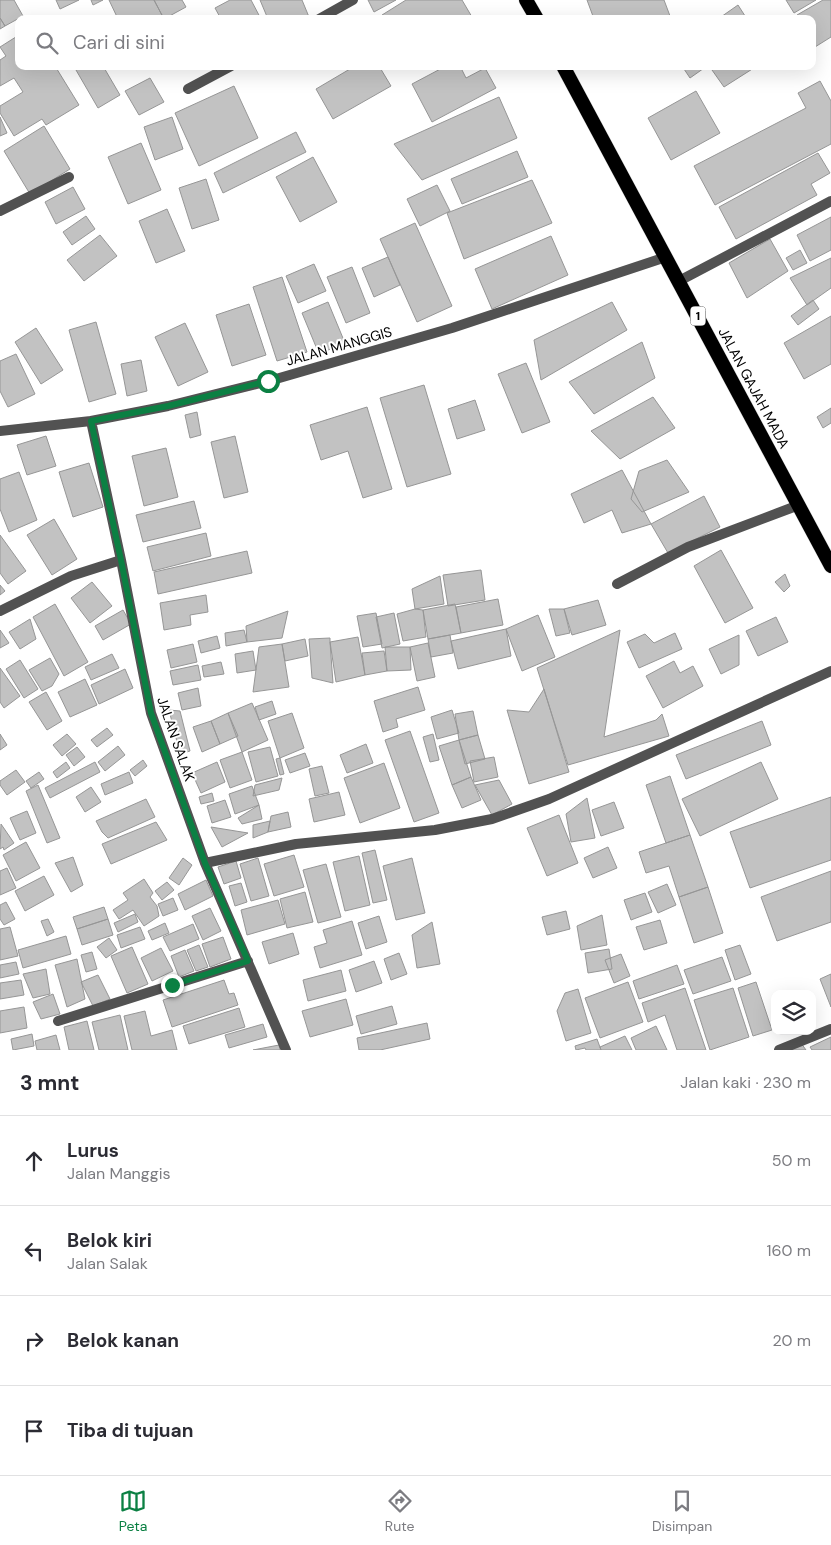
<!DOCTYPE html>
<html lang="id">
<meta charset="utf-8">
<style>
body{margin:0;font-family:"DM Sans",sans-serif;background:#f2f2f3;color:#2b2b33}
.controls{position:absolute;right:15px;bottom:15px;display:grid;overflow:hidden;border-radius:10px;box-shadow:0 5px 20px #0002}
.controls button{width:45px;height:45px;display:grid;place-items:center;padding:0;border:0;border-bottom:1px solid #e1e1e2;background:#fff;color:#2b2b33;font:25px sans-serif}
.stop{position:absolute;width:15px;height:15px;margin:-11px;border:4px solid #0b8043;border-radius:50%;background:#fff}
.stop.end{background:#0b8043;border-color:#fff;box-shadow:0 1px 5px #0008}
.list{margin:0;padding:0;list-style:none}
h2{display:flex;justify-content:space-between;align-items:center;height:65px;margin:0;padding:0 20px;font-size:21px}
h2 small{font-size:16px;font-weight:400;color:#7c7c81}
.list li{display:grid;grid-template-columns:32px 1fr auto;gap:15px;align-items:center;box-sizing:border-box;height:90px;padding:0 20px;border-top:1px solid #e1e1e2}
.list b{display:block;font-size:19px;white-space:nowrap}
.list p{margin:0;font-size:16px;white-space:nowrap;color:#7c7c81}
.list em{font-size:16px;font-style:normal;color:#7c7c81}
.icon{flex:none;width:28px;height:28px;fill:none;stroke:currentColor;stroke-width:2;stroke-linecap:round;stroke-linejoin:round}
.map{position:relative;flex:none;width:831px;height:1050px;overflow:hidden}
.search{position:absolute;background:#fff;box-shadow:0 5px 20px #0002;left:15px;right:15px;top:15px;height:55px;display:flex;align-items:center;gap:12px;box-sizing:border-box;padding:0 18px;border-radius:10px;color:#7c7c81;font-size:19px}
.sheet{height:425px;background:#fff}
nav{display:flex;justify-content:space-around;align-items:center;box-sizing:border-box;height:70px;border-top:1px solid #e1e1e2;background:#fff;font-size:14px;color:#7c7c81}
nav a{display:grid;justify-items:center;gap:2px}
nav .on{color:#0b8043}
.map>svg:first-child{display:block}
.building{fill:#c2c2c2;stroke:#969696}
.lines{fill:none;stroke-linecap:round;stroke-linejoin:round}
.trunk-casing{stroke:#dbdbdb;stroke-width:15}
.service{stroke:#525252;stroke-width:10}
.minor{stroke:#525252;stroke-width:10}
.trunk{stroke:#000;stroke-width:14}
.route{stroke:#0b8043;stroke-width:6}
.labels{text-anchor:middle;stroke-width:4;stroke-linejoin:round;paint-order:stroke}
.shield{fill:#fff;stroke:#4c4c4c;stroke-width:1}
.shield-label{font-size:12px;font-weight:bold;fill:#000}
.street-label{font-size:14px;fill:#000;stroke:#fff}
</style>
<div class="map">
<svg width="831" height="1050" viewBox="0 0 831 1050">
<rect width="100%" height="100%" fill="#fff"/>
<path class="building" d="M0,0H14L23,16L5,26L0,18Z
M56,0H79L60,9Z
M91,0H103L93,5Z
M109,0H154L164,19H118Z
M154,0H182L186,7L164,19Z
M230,0H251L261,19H221L215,8Z
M260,0H302L309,17L305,19H268Z
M368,0H396L374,12Z
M406,0H462L472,17L469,19H384L382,15Z
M587,0H664L670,16L663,19H594Z
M786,0H816L794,13Z
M823,0H831V37L815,47L812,42V19H799L797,15Z
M738,5L747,19H718Z
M0,18L5,26L0,29Z
M19,35V66H55L79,105L46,125L42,119L14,136L0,113V106L23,92L14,78L0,86V60L6,56L0,47Z
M82,66H103L120,95L98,108L76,70Z
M355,66H379L391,86L333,119L316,89Z
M446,66H460L466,78L485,68L496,88L432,122L412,84Z
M682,66H707L690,78Z
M718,66H757L724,87L712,70Z
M150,78L164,102L139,115L125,91Z
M820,81L831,101V144L715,205L694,166L806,108L798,93Z
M234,86L258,138L199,166L175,113Z
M696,91L720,133L671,160L648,118Z
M499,97L517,138L422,180L394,144Z
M0,117L7,133L0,136Z
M172,117L183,149L155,160L144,127Z
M44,126L70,169L30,194L4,151Z
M296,132L306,152L223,193L214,173Z
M141,143L161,190L128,204L108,157Z
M517,151L528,177L462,204L451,179Z
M818,153L830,173L811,184L817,195L736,239L719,207Z
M313,157L337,202L300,222L276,177Z
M206,179L219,220L192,229L179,188Z
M532,180L552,223L464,259L447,213Z
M437,185L450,211L420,226L407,199Z
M73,187L85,209L56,224L45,202Z
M167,209L185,251L156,263L139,221Z
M86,216L95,229L72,245L63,232Z
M831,217V250L810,261L797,235Z
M415,223L452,306L417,322L380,239Z
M100,235L117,256L84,281L67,260Z
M551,236L568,275L492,309L475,269Z
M770,239L788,271L747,298L729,263Z
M800,250L807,263L793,270L786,258Z
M388,257L400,285L374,297L362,268Z
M831,258V288L807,305L790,278Z
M314,264L326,291L298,303L286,276Z
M352,267L370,313L346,323L327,277Z
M282,277L307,352L277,361L253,287Z
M813,300L819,309L798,325L791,316Z
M328,302L345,343L319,354L302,313Z
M612,302L627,330L541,380L534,340Z
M249,304L266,355L232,366L216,315Z
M831,316V364L804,379L784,343Z
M96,322L116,394L89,402L69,330Z
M185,323L208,372L178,386L155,337Z
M36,328L63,370L41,384L15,342Z
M642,342L655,378L594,414L569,382Z
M16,354L35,394L8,407L0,391V361Z
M141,360L147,391L127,396L121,364Z
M526,363L550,422L522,433L498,374Z
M424,385L451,474L407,487L380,398Z
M653,397L675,428L620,459L591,431Z
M475,400L485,430L457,439L448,409Z
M367,407L392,489L363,498L348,451L321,460L310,425Z
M831,408V423L823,428L817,417Z
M197,412L201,435L190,438L185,415Z
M46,436L56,466L27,475L17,445Z
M235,436L248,492L224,498L211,442Z
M166,448L178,497L144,506L132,456Z
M667,460L689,492L642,512L631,499L639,471Z
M89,463L103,507L73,517L59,472Z
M622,470L651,524L622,533L612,510L584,523L571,494Z
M19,472L37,520L9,532L0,509V479Z
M704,496L720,527L668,553L651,524Z
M194,501L201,528L143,542L136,515Z
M54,519L77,559L52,575L27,535Z
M206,533L211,556L153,571L147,547Z
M0,535L26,571L8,584L0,573Z
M721,550L753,608L725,623L694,566Z
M247,551L252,573L158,594L154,572Z
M481,570L485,600L448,606L443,575Z
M785,574L790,586L784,592L775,582Z
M440,576L444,604L415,609L412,589Z
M92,582L112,606L90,623L71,598Z
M0,585L5,591L0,595Z
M206,595L208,612L190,615L191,625L164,630L160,603Z
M498,599L503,625L461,633L456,607Z
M598,600L606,625L572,635L564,609Z
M55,604L88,662L64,676L33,617Z
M455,604L461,633L428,639L423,610Z
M415,609L423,610L426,637L403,641L397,614Z
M549,609H564L570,633L556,636Z
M123,610L131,624L103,640L95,626Z
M288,611L282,638L247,642L246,626Z
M376,613L382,644L363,647L357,616Z
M394,613L400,644L382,648L376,617Z
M538,615L555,657L522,671L506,629Z
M776,617L788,642L758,656L746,631Z
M30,619L36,639L20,649L9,632Z
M506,629L511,656L458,669L451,641Z
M0,630L9,643L0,648Z
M244,630L247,642L226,646L225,633Z
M620,630L604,737L656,720L662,714L669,736L568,765L537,668Z
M675,633L682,649L639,668L627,642L645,634L654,643Z
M450,635L453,653L431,657L428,639Z
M739,635V665L721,674L709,649Z
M217,636L220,648L201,653L198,641Z
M358,637L365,675L336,682L330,642Z
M330,638V642L333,683L312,678L309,639Z
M305,639L308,656L285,661L282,644Z
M428,643L435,677L417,681L410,647Z
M193,644L197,662L171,668L167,650Z
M282,644L289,687L253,692L259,647Z
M385,647H410L411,670L387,671Z
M253,651L256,670L237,673L235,654Z
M384,651L387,671L365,675L362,653Z
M112,654L119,668L91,680L85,667Z
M50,658L59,674L52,686L42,691L29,670Z
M20,660L38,689L24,698L6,669Z
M674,661L680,673L693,666L703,686L663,708L646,676Z
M221,662L224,674L204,677L202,666Z
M198,665L201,680L173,685L170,671Z
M0,668L20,696L4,708L0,702Z
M125,669L133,688L99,704L91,685Z
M85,679L97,705L70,717L58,692Z
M418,687L425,710L396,719L398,727L383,732L374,701Z
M198,688L201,706L182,710L178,693Z
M544,689L569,772L529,784L507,710L529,712Z
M46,692L62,721L47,730L29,702Z
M272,701L276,714L259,720L255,707Z
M252,703L268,740L242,752L228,713Z
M169,710L180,711L190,751L180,754Z
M452,710L459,733L437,739L431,717Z
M473,711L478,735L459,740L455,714Z
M228,713L238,736L220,744L211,721Z
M292,713L304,748L280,758L268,721Z
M211,721L220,744L202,752L193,727Z
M762,721L771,745L686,779L676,755Z
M107,728L113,735L97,747L91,740Z
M410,731L439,813L414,822L385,740Z
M0,734L7,745L0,750Z
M67,734L76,744L62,756L53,745Z
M433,734L439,760L430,762L423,737Z
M478,735L485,759L465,764L459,740Z
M459,740L471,777L452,785L439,746Z
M366,744L373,763L347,773L340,755Z
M118,746L125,755L105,771L98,762Z
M77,747L85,757L74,766L66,755Z
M270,747L278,776L256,782L248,752Z
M242,752L252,780L230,788L220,760Z
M305,753L310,766L290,773L285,760Z
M494,757L498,777L474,782L470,761Z
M280,758L284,774L280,775L276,759Z
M143,760L147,766L135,776L130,770Z
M66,762L70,768L57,778L53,772Z
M95,762L100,772L50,798L45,788Z
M217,762L225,782L201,793L192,773Z
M761,762L778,799L700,836L682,799Z
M384,763L400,808L360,823L344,778Z
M322,766L329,793L315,796L309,769Z
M16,770L25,782L7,795L0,785V781Z
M39,772L44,779L31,788L26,781Z
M129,772L133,783L105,795L101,784Z
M670,776L690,835L666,843L646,785Z
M471,777L481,800L462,808L452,785Z
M282,778L279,790L253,796L255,785Z
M499,780L512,804L492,815L475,785Z
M38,785L60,838L47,843L26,791Z
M252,786L259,805L235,814L229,794Z
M91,787L101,802L85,812L76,797Z
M339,792L345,815L314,822L309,799Z
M212,793L214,801L201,804L199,797Z
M831,797V860L750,888L730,832Z
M587,798L595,838L571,842L566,814Z
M146,799L155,817L108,838L102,832L96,821Z
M225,800L231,817L212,823L207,806Z
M614,802L624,828L601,836L592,810Z
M259,805L262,819L242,824L238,818Z
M27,811L36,833L20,840L10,818Z
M288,812L291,827L268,832L271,816Z
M559,815L578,863L547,876L527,828Z
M270,821L268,832L253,838V825Z
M156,822L167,840L111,864L102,844Z
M1,824L14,843L4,850L3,847L0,849Z
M211,827L248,833L222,847Z
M690,835L708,887L679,897L669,866L646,873L639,852Z
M26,842L40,868L16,881L3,855Z
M608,847L617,868L593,878L584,858Z
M375,850L387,900L373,903L362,853Z
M294,855L304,887L274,896L264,864Z
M359,856L370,905L345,911L333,862Z
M73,857L83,885L71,892L55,863Z
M183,858L192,865L179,885L169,878Z
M258,858L269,896L251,901L240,864Z
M412,858L425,913L396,920L383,866Z
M236,861L241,878L224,884L218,867Z
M326,864L341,917L318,923L303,870Z
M7,868L16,888L0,895V871Z
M831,871V922L777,941L761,897Z
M44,876L54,895L25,911L15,891Z
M144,879L153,893L150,897L157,906L159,916L144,926L133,910L119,919L113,910L128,900L123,893Z
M206,880L213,896L185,910L178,894Z
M167,882L174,890L162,900L155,891Z
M241,883L247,902L235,906L229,886Z
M667,884L676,905L658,913L648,892Z
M708,887L723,933L694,943L679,897Z
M305,892L313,922L287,928L280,899Z
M645,893L652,912L631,920L624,900Z
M173,898L178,910L163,916L158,904Z
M278,900L285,924L247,935L241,910Z
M6,902L15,919L4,925L0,919V905Z
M104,907L108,919L77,929L73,917Z
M210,908L221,931L203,940L192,916Z
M566,911L570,929L547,935L542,917Z
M135,914L138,922L118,932L114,923Z
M602,915L607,945L581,950L577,926Z
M379,916L387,942L366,949L358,923Z
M48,919L54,932L47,936L41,921Z
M108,919L113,935L82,945L77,929Z
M660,920L667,943L644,950L636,927Z
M352,921L362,955L320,968L314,947L327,943L323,930Z
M432,922L440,964L417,968L412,935Z
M165,923L169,933L152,940L148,931Z
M193,924L199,939L170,951L163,937Z
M10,927L18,956L0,960V929Z
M140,927L145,939L121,948L117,935Z
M293,933L299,954L269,964L262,942Z
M66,936L71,954L23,968L18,950Z
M223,937L231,959L210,967L202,944Z
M109,938L117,950L106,958L97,947Z
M199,945L208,967L196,971L187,950Z
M740,945L751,974L735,980L725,950Z
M132,947L148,984L127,993L111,956Z
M161,948L173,971L152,981L141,958Z
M609,949L612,969L588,973L585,953Z
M185,950L194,971L179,977L171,956Z
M92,952L97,969L86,972L81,955Z
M399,953L407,974L391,980L384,959Z
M621,954L630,976L614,983L605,960Z
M722,957L731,981L693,994L684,970Z
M77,959L85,999L67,1007L55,965Z
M374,961L382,983L356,992L349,970Z
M16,962L19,974L0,978V965Z
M677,965L684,984L639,999L633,981Z
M46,969L50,994L33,998L23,974Z
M341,970L346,991L308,1001L303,980Z
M831,974V1007L820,979Z
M98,975L110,999L93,1006L81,982Z
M21,980L24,995L0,999V983Z
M224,980L229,994L234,993L238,1005L172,1027L163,1000Z
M628,982L643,1022L600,1038L585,998Z
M756,982L772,1030L753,1036L738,988Z
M685,988L706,1050H677L665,1015L648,1022L642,1003Z
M733,988L749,1037L710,1050L694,1000Z
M578,989L591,1033L566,1041L557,1011L565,993Z
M53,994L60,1014L41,1019L33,1002Z
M346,999L353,1025L310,1037L302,1011Z
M392,1006L397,1024L361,1034L356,1016Z
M24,1007L27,1028L0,1033V1011Z
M239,1008L245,1027L189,1044L183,1026Z
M145,1011L151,1036L172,1030L177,1050H132L124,1016Z
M120,1015L128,1050H99L92,1022Z
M87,1021L94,1050H69L64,1027Z
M427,1023L430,1039L380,1050H359L357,1038Z
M263,1024L267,1037L229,1048L225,1035Z
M656,1026L667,1050H636L631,1038Z
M32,1034L34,1046L13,1050L11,1039Z
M56,1035L60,1050H37L35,1041Z
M625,1036L632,1050H601L600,1047Z
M831,1037V1050H812L810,1047Z
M597,1039L601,1050H586L585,1048L576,1050L575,1046Z
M801,1043L806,1050H790Z
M279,1045L280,1050H253Z"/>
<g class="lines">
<defs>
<path id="trunk" d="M526,0L537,19
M563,66L831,566"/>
</defs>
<use href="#trunk" class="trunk-casing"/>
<path class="service" d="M679,281L831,201"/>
<path class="minor" d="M319,19L353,0
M188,89L231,66
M0,211L69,177
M91,421L121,560L151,713L205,863L286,1050
M0,431L91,421L168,406L269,381L452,328L666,257
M617,584L688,547L799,505
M0,611L71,576L121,560
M205,863L296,844L435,830L492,819L549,799L831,671
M58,1021L248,961
M779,1050L831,1029"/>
<use href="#trunk" class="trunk"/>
</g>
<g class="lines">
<path class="route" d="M172,985L248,961L205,863L151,713L121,560L91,421L168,406L268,381"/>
</g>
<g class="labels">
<rect class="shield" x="690.5" y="306.5" width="15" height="19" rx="4"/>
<g class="shield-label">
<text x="698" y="320">1</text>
</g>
<g class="street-label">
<text transform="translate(339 346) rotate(-16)" y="5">JALAN MANGGIS</text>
<text transform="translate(754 388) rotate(62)" y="5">JALAN GAJAH MADA</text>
<text transform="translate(176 739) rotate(71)" y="5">JALAN SALAK</text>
</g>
</g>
</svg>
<div class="controls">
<button><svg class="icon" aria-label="layers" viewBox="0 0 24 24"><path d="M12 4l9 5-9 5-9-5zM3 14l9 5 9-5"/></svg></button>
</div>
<div class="stop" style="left:268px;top:381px"></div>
<div class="stop end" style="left:172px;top:985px"></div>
<div class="search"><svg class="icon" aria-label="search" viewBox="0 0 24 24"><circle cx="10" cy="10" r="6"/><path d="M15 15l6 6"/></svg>Cari di sini</div>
</div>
<section class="sheet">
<h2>3 mnt<small>Jalan kaki · 230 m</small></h2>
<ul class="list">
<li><svg class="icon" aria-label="ahead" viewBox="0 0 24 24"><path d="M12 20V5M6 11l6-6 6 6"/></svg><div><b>Lurus</b><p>Jalan Manggis</p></div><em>50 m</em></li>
<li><svg class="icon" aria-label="left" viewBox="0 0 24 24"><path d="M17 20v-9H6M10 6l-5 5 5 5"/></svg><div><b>Belok kiri</b><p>Jalan Salak</p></div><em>160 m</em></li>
<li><svg class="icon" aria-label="right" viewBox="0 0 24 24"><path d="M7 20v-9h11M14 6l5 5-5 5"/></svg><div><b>Belok kanan</b></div><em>20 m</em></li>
<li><svg class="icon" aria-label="arrive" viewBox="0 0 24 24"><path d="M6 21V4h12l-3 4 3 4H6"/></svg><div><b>Tiba di tujuan</b></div></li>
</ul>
</section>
<nav>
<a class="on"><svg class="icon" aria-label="map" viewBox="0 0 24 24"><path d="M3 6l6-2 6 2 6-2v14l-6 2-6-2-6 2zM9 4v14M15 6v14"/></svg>Peta</a>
<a><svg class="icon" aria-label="directions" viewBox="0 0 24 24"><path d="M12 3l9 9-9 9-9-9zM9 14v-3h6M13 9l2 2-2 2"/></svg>Rute</a>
<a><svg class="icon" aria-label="saved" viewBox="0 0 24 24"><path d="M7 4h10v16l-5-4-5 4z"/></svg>Disimpan</a>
</nav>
